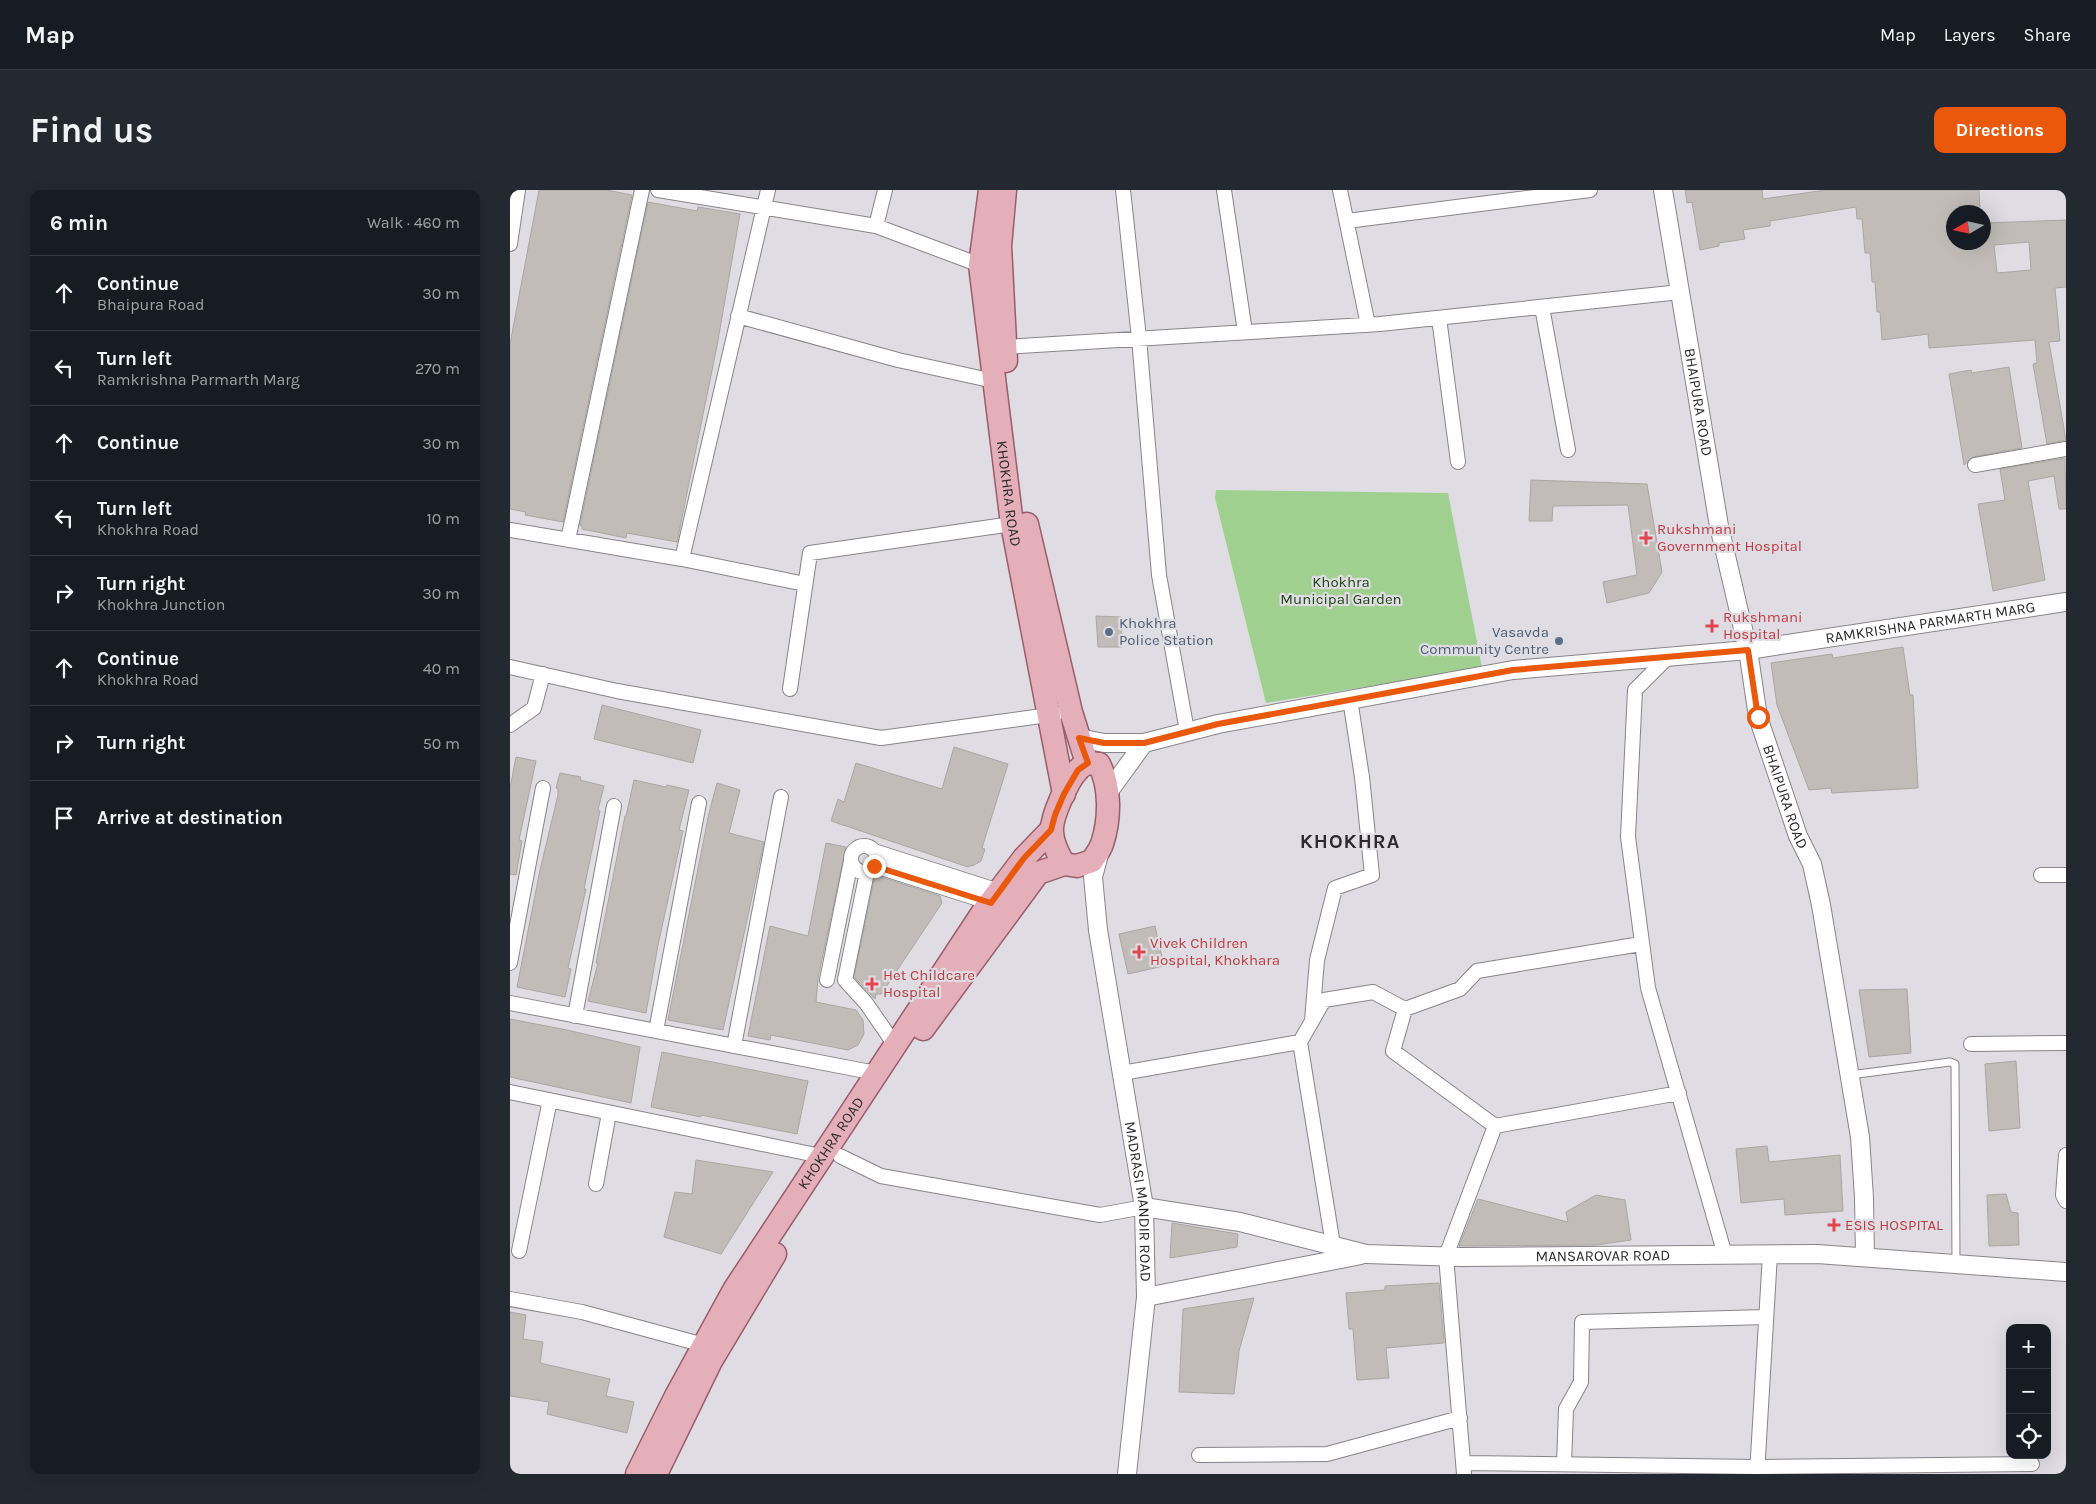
<!DOCTYPE html>
<meta charset="utf-8">
<style>
body{margin:0;font-family:Karla,sans-serif;background:#242831;color:#f1f3f6}
.controls{position:absolute;right:15px;bottom:15px;display:grid;overflow:hidden;border-radius:10px;box-shadow:0 5px 20px #0002}
.controls button{width:45px;height:45px;display:grid;place-items:center;padding:0;border:0;border-bottom:1px solid #363941;background:#171b24;color:#f1f3f6;font:25px sans-serif}
.compass{position:absolute;left:1436px;top:15px;width:45px;height:45px;border-radius:50%;background:#171b24;box-shadow:0 5px 20px #0002;rotate:261deg}
.stop{position:absolute;width:15px;height:15px;margin:-11px;border:4px solid #ea580c;border-radius:50%;background:#fff}
.stop.end{background:#ea580c;border-color:#fff;box-shadow:0 1px 5px #0008}
.list{margin:0;padding:0;list-style:none}
h2{display:flex;justify-content:space-between;align-items:center;height:65px;margin:0;padding:0 20px;font-size:21px}
h2 small{font-size:16px;font-weight:400;color:#9ea1a6}
.list li{display:grid;grid-template-columns:32px 1fr auto;gap:15px;align-items:center;box-sizing:border-box;height:75px;padding:0 20px;border-top:1px solid #363941}
.list b{display:block;font-size:19px;white-space:nowrap}
.list p{margin:0;font-size:16px;white-space:nowrap;color:#9ea1a6}
.list em{font-size:16px;font-style:normal;color:#9ea1a6}
.icon{flex:none;width:28px;height:28px;fill:none;stroke:currentColor;stroke-width:2;stroke-linecap:round;stroke-linejoin:round}
.map{position:relative;flex:none;width:1556px;height:1284px;overflow:hidden;border-radius:10px}
header{display:flex;align-items:center;gap:30px;box-sizing:border-box;height:70px;padding:0 25px;background:#171b24;border-bottom:1px solid #363941}
header strong{font-size:24px}
nav{display:flex;gap:28px;margin-inline-start:auto;font-size:18px}
.intro{display:flex;align-items:center;justify-content:space-between;box-sizing:border-box;height:120px;padding:0 30px}
h1{margin:0;font-size:35px}
.button{padding:12px 22px;border-radius:10px;background:#ea580c;color:#fff;font-size:18px;font-weight:700}
main{display:flex;gap:30px;padding:0 30px}
aside{flex:1;background:#171b24;border-radius:10px;box-shadow:0 5px 20px #0002}
.map>svg:first-child{display:block}
.green{fill:#9fd090}
.building{fill:#c1bcb7;stroke:#aaa6a1;fill-rule:evenodd}
.lines{fill:none;stroke-linecap:round;stroke-linejoin:round}
.service-casing{stroke:#87848a;stroke-width:9}
.minor-casing{stroke:#87848a;stroke-width:16}
.tertiary-casing{stroke:#87848a;stroke-width:20}
.primary-casing{stroke:#995d6a;stroke-width:25}
.service{stroke:#fff;stroke-width:7}
.minor{stroke:#fff;stroke-width:14}
.tertiary{stroke:#fff;stroke-width:18}
.primary{stroke:#e5afb9;stroke-width:22}
.route{stroke:#ea580c;stroke-width:6}
.health-dot{fill:#e0444e;stroke:#dfdde3;stroke-width:2}
.service-dot{fill:#5c6f8a;stroke:#dfdde3;stroke-width:2}
.labels{text-anchor:middle;stroke-width:4.5;stroke-linejoin:round;paint-order:stroke}
.street-label{font-size:15px;fill:#2b2a2c;stroke:#dfdde3}
.health-label{font-size:15px;fill:#be3a42;stroke:#dfdde3;text-anchor:start}
.park-label{font-size:15px;fill:#1d450f;stroke:#dfdde3}
.service-label{font-size:15px;fill:#4e5e75;stroke:#dfdde3;text-anchor:start}
.district-label{font-size:20px;font-weight:bold;letter-spacing:1px;fill:#2b2a2c;stroke:#dfdde3}
</style>
<header>
<strong>Map</strong>
<nav><a>Map</a><a>Layers</a><a>Share</a></nav>
</header>
<div class="intro"><h1>Find us</h1><a class="button">Directions</a></div>
<main>
<aside>
<h2>6 min<small>Walk · 460 m</small></h2>
<ul class="list">
<li><svg class="icon" aria-label="ahead" viewBox="0 0 24 24"><path d="M12 20V5M6 11l6-6 6 6"/></svg><div><b>Continue</b><p>Bhaipura Road</p></div><em>30 m</em></li>
<li><svg class="icon" aria-label="left" viewBox="0 0 24 24"><path d="M17 20v-9H6M10 6l-5 5 5 5"/></svg><div><b>Turn left</b><p>Ramkrishna Parmarth Marg</p></div><em>270 m</em></li>
<li><svg class="icon" aria-label="ahead" viewBox="0 0 24 24"><path d="M12 20V5M6 11l6-6 6 6"/></svg><div><b>Continue</b></div><em>30 m</em></li>
<li><svg class="icon" aria-label="left" viewBox="0 0 24 24"><path d="M17 20v-9H6M10 6l-5 5 5 5"/></svg><div><b>Turn left</b><p>Khokhra Road</p></div><em>10 m</em></li>
<li><svg class="icon" aria-label="right" viewBox="0 0 24 24"><path d="M7 20v-9h11M14 6l5 5-5 5"/></svg><div><b>Turn right</b><p>Khokhra Junction</p></div><em>30 m</em></li>
<li><svg class="icon" aria-label="ahead" viewBox="0 0 24 24"><path d="M12 20V5M6 11l6-6 6 6"/></svg><div><b>Continue</b><p>Khokhra Road</p></div><em>40 m</em></li>
<li><svg class="icon" aria-label="right" viewBox="0 0 24 24"><path d="M7 20v-9h11M14 6l5 5-5 5"/></svg><div><b>Turn right</b></div><em>50 m</em></li>
<li><svg class="icon" aria-label="arrive" viewBox="0 0 24 24"><path d="M6 21V4h12l-3 4 3 4H6"/></svg><div><b>Arrive at destination</b></div></li>
</ul>
</aside>
<div class="map">
<svg width="1556" height="1284" viewBox="0 0 1556 1284">
<rect width="100%" height="100%" fill="#dfdde3"/>
<path class="green" d="M706,300L938,303L972,478L756,513L705,308Z"/>
<path class="building" d="M29,0H96L122,5L53,332L15,325L16,322L0,319V154Z
M1175,0H1252L1253,9L1316,0H1469L1470,20L1444,22V52H1474V33L1556,30V97L1545,98L1550,151L1539,152L1556,250L1537,254L1523,174L1527,173L1525,150L1419,158L1418,144L1372,150L1370,122H1367L1365,92H1362L1360,63H1355L1352,29H1347L1346,17L1260,31V36L1233,40L1235,49L1209,53V56L1190,60L1182,12L1177,13ZM1519,52L1521,80L1487,83L1484,55Z
M138,12L187,21L188,17L230,24L207,156L167,352L117,343L116,348L72,339V336L70,335Z
M1499,177L1512,258L1463,267L1454,275L1439,184L1461,180L1462,183Z
M1555,268L1556,319H1549L1544,286L1518,291L1535,390L1483,401L1468,314L1495,310L1490,279Z
M1021,290L1137,294L1152,382L1139,403L1097,413L1093,392L1127,385L1118,315L1043,316L1042,331H1019Z
M586,426L611,427L612,457H588Z
M1393,457L1400,505H1403L1408,598L1322,603L1321,598L1299,600L1267,515L1261,473L1322,464L1323,468Z
M92,515L191,540L183,573L84,549Z
M444,557L498,574L472,658L475,659L471,671L464,675L458,677L321,631L328,609L334,612L346,573L432,599Z
M6,567L26,571L9,650L12,651L6,685L0,684V598Z
M50,583L71,587L70,590L94,596L88,620L90,621L74,699H76L58,778L61,779L55,807L7,797L30,680L48,605V599L46,598Z
M124,590L156,597L157,595L179,600L169,640L173,641L148,755L136,823L78,811L88,773H86L115,626H116Z
M207,593L230,600L219,643L254,652L213,840L158,830L199,623Z
M316,653L336,657L308,788L306,812L346,820L353,830L354,844L348,855L338,860L261,845L260,850L238,846L260,736L298,746Z
M365,685L430,706L432,713L374,800L371,804H366L365,809L344,787Z
M645,736L654,776L618,784L609,744Z
M1397,799L1401,863L1359,867L1349,800Z
M0,829L57,840L130,857L121,913L0,887Z
M152,862L298,891L287,944L191,925V927L141,917Z
M1506,871L1510,938L1479,941L1475,874Z
M1257,956L1259,972L1330,965L1333,1021L1275,1025L1274,1009L1231,1013L1226,959Z
M186,970L263,982L211,1064L154,1047L165,1002L182,1004Z
M1496,1004L1501,1022L1508,1023L1509,1055L1479,1056L1477,1005Z
M1086,1005L1115,1010L1121,1050L1086,1055L949,1056L968,1009L1058,1032L1056,1022Z
M662,1033L728,1044L727,1057L660,1068Z
M929,1093L934,1153L876,1158L879,1188L847,1190L843,1139H839L836,1103L875,1100V1096Z
M744,1108L729,1161L724,1204L669,1202L673,1119Z
M0,1122L16,1125L13,1149L33,1152L30,1173L100,1189L96,1206L124,1212L117,1243L37,1224L39,1212L0,1206Z"/>
<g class="lines">
<defs>
<path id="service" d="M1340,885L1440,872L1445,874L1446,1074"/>
<path id="minor" d="M148,0L366,36L470,75H477
M613,0L629,148L649,385L677,541
M714,0L735,142
M830,0L858,135
M837,31L1080,0
M366,36L375,0
M0,54L8,0
M1032,117L1058,260
M228,126L388,170L484,191
M929,128L948,272
M495,157L870,134L1170,102
M1465,275L1556,259
M0,340L172,369L295,394
M58,350L132,0
M172,369L258,0
M1158,467L1125,500L1118,647L1138,798L1215,1065
M0,477L107,501L371,548L546,524
M280,499L300,363L502,334
M0,535L24,518L33,484
M341 669a13 13 0 1 1 26 0a13 13 0 1 1-26 0Z
M364,661L489,701
M365,676L481,713
M357,682L335,790L356,813L385,855
M1531,685H1556
M0,773L33,598
M317,790L341,671
M0,813L366,883
M65,826L104,616
M802,831L807,770L825,698L862,685L852,587L840,509
M146,841L189,613
M790,852L823,1055
M1461,854L1556,853
M224,856L271,607
M612,883L790,852L814,810L863,802L895,819
M0,902L311,966
M985,936L1169,903
M1556,965L1553,1005L1556,1011
M330,966L371,986L590,1025L634,1017
M86,994L99,923
M9,1061L40,910
M0,1109L72,1122L194,1155
M689,1265L817,1264L950,1228
M954,1273L1247,1277L1522,1274
M1054,1274L1056,1219L1071,1192L1072,1132L1256,1127
M954,1284L936,1066L985,936L883,861L895,819L950,799L967,781L1131,754
M1247,1284L1260,1064"/>
<g id="tertiary">
<path id="s1" d="M1153,0L1209,336L1238,460L1248,527L1288,646L1302,674L1311,715L1350,947L1354,1008L1355,1067"/>
<path id="s2" d="M569,548L594,553H634L708,534L1003,480L1238,460L1556,412"/>
<path d="M597,604L634,553"/>
<path id="s3" d="M590,661L583,687L588,740L634,1017L636,1107L617,1284"/>
<path id="s4" d="M634,1017L730,1032L856,1064L951,1067L1307,1064L1556,1082"/>
<path d="M636,1107L851,1065"/>
</g>
<g id="primary">
<path id="s5" d="M480,0L470,75L502,334L554,604"/>
<path d="M495,0L490,56L496,171"/>
<path d="M517,334L561,522L577,573"/>
<path d="M577,573L589,574C601,597 600,630 592,654C590,660 585,666 582,671L567,676L554,674C548,664 542,653 542,641C541,627 558,590 568,580C570,577 574,575 577,573Z"/>
<path d="M413,839L528,683L554,674"/>
<path id="s6" d="M127,1284L166,1206L224,1100L473,722L514,668L541,640"/>
<path d="M146,1284L201,1171L265,1064"/>
</g>
</defs>
<use href="#service" class="service-casing"/>
<use href="#minor" class="minor-casing"/>
<use href="#tertiary" class="tertiary-casing"/>
<use href="#primary" class="primary-casing"/>
<use href="#service" class="service"/>
<use href="#minor" class="minor"/>
<use href="#tertiary" class="tertiary"/>
<use href="#primary" class="primary"/>
</g>
<g class="lines">
<path class="route" d="M364,676L481,713L514,668L541,640L545,625L554,604L568,580L578,573L569,548L594,553H634L708,534L1003,480L1238,460L1248,527"/>
</g>
<g class="health-dot">
<path d="M1133.5 340.5h5v5h5v5h-5v5h-5v-5h-5v-5h5z"/>
<path d="M1199.5 428.5h5v5h5v5h-5v5h-5v-5h-5v-5h5z"/>
<path d="M626.5 754.5h5v5h5v5h-5v5h-5v-5h-5v-5h5z"/>
<path d="M359.5 786.5h5v5h5v5h-5v5h-5v-5h-5v-5h5z"/>
<path d="M1321.5 1027.5h5v5h5v5h-5v5h-5v-5h-5v-5h5z"/>
</g>
<g class="service-dot">
<circle cx="599" cy="442" r="5"/>
<circle cx="1049" cy="451" r="5"/>
</g>
<g class="labels">
<g class="street-label">
<text dy="5" stroke="none"><textPath href="#s1" startOffset="215">BHAIPURA ROAD</textPath></text>
<text dy="5" stroke="none"><textPath href="#s5" startOffset="306">KHOKHRA ROAD</textPath></text>
<text dy="5" stroke="none"><textPath href="#s2" startOffset="862">RAMKRISHNA PARMARTH MARG</textPath></text>
<text dy="5" stroke="none"><textPath href="#s1" startOffset="620">BHAIPURA ROAD</textPath></text>
<text dy="5" stroke="none"><textPath href="#s6" startOffset="384">KHOKHRA ROAD</textPath></text>
<text dy="5" stroke="none"><textPath href="#s3" startOffset="355">MADRASI MANDIR ROAD</textPath></text>
<text dy="5" stroke="none"><textPath href="#s4" startOffset="464">MANSAROVAR ROAD</textPath></text>
</g>
<g class="health-label">
<text x="1147" y="344">Rukshmani<tspan x="1147" dy="17">Government Hospital</tspan></text>
<text x="1213" y="432">Rukshmani<tspan x="1213" dy="17">Hospital</tspan></text>
<text x="640" y="758">Vivek Children<tspan x="640" dy="17">Hospital, Khokhara</tspan></text>
<text x="373" y="790">Het Childcare<tspan x="373" dy="17">Hospital</tspan></text>
<text x="1335" y="1040">ESIS HOSPITAL</text>
</g>
<g class="park-label">
<text x="831" y="397">Khokhra<tspan x="831" dy="17">Municipal Garden</tspan></text>
</g>
<g class="service-label">
<text x="609" y="438">Khokhra<tspan x="609" dy="17">Police Station</tspan></text>
<text x="1039" y="447" text-anchor="end">Vasavda<tspan x="1039" dy="17">Community Centre</tspan></text>
</g>
<g class="district-label">
<text x="840" y="658">KHOKHRA</text>
</g>
</g>
</svg>
<div class="controls">
<button>+</button>
<button>−</button>
<button><svg class="icon" aria-label="locate" viewBox="0 0 24 24"><circle cx="12" cy="12" r="6"/><path d="M12 2v4M12 18v4M2 12h4M18 12h4"/></svg></button>
</div>
<svg class="compass" viewBox="-18 -18 36 36"><path d="M0-13l5 13h-10z" fill="#e53935"/><path d="M0 13l5-13h-10z" fill="#9ea1a6"/></svg>
<div class="stop" style="left:1248px;top:527px"></div>
<div class="stop end" style="left:364px;top:676px"></div>
</div>
</main>
